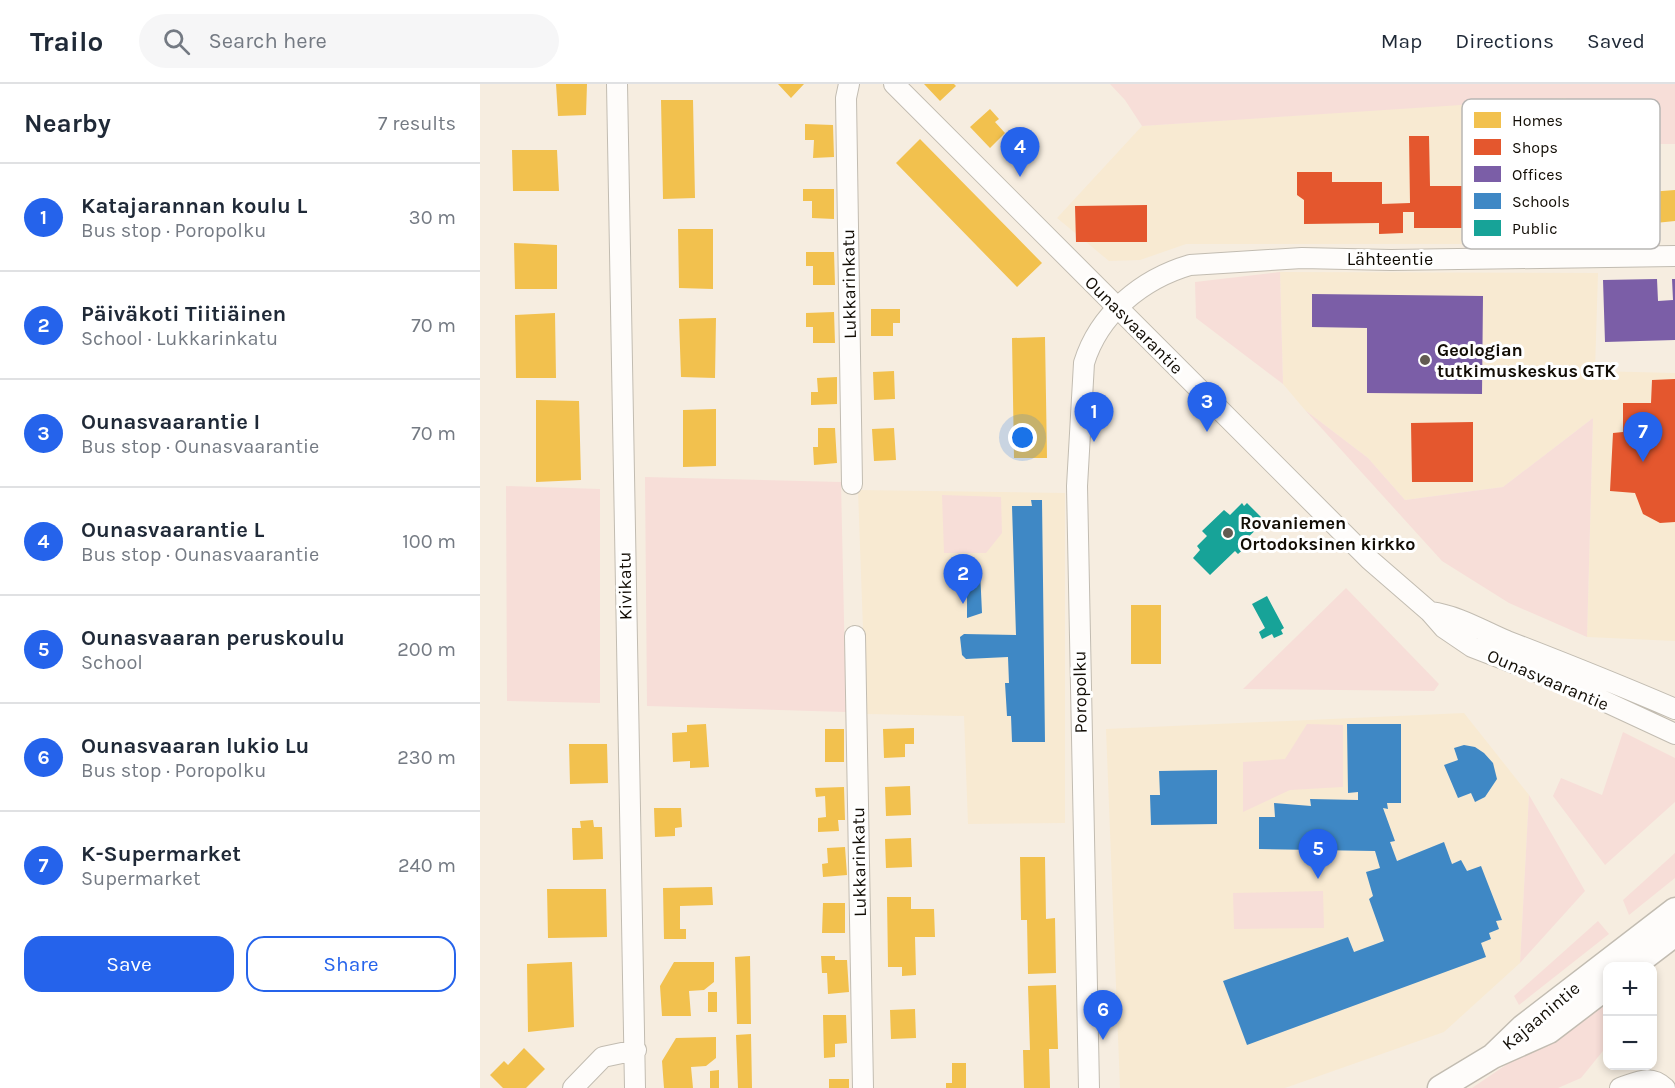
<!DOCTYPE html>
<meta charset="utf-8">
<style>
body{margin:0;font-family:Karla,sans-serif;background:#f6f6f7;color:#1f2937}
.controls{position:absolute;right:18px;bottom:18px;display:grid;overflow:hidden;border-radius:12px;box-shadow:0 3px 9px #0003}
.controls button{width:54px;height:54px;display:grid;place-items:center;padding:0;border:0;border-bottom:2px solid #e0e1e3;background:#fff;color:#1f2937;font:30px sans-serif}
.you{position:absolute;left:543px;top:354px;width:21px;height:21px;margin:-15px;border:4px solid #fff;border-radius:50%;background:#1a73e8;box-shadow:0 0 0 9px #1a73e833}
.badge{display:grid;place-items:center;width:39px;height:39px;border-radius:50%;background:#2563eb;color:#fff;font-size:20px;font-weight:700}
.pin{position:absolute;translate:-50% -50px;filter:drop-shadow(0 2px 3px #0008)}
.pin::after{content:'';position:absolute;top:32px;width:21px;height:18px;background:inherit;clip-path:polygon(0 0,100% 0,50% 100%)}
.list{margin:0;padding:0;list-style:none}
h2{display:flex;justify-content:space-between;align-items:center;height:78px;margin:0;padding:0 24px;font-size:26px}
h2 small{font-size:20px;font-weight:400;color:#747a83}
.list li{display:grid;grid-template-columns:39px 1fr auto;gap:18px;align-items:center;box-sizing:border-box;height:108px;padding:0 24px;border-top:2px solid #e0e1e3}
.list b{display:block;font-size:22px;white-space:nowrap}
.list p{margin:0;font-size:20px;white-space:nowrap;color:#747a83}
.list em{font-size:20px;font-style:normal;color:#747a83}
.actions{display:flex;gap:12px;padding:18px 24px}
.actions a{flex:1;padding:14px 0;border:2px solid #2563eb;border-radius:18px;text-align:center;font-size:21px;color:#2563eb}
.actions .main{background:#2563eb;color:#fff}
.icon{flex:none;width:33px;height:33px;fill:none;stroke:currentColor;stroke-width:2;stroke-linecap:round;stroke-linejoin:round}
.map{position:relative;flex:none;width:1195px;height:1004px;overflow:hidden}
header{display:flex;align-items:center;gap:36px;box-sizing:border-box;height:84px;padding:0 30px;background:#fff;border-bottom:2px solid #e0e1e3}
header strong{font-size:28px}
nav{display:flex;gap:33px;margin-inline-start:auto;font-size:21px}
.search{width:420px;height:54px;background:#f6f6f7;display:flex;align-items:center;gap:15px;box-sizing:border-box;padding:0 21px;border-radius:33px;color:#747a83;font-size:22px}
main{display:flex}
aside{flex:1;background:#fff}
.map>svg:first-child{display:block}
.built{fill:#f8ead2}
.green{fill:#f7ded8}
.homes{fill:#f2c14e}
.shops{fill:#e4572e}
.offices{fill:#7b5ea7}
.schools{fill:#3f88c5}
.public{fill:#17a398}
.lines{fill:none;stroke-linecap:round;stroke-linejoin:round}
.minor-casing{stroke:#c2bcb1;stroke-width:22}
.major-casing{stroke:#c2bcb1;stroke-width:27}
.minor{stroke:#fefcfa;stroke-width:20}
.major{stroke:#fefcfa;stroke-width:24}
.poi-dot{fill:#625b52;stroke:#fff;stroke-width:2}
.labels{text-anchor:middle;stroke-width:6;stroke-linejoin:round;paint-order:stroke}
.street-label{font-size:18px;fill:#120d05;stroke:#fff}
.poi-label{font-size:18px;font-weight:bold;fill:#120d05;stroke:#fff;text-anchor:start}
.key{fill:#fff;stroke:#b8b6b4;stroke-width:1.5}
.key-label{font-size:16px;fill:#120d05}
</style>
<header>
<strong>Trailo</strong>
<div class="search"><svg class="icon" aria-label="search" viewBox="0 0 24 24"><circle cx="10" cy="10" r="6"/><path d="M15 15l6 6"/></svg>Search here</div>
<nav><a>Map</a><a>Directions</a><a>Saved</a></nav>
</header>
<main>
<aside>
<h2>Nearby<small>7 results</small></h2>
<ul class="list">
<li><span class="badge">1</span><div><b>Katajarannan koulu L</b><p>Bus stop · Poropolku</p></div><em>30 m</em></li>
<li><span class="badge">2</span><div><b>Päiväkoti Tiitiäinen</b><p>School · Lukkarinkatu</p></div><em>70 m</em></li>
<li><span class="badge">3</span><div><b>Ounasvaarantie I</b><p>Bus stop · Ounasvaarantie</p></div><em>70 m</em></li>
<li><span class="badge">4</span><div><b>Ounasvaarantie L</b><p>Bus stop · Ounasvaarantie</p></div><em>100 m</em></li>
<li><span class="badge">5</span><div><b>Ounasvaaran peruskoulu</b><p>School</p></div><em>200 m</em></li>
<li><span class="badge">6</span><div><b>Ounasvaaran lukio Lu</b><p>Bus stop · Poropolku</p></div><em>230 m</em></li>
<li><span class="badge">7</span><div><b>K-Supermarket</b><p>Supermarket</p></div><em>240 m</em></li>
</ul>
<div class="actions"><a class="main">Save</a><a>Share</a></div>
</aside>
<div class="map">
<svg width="1195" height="1004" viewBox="0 0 1195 1004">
<rect width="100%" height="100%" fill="#f6ede0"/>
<path class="built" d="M1086,13L1088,160H706L660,176L629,177L577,134L662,42Z
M800,188L1118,189L1115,287L1195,289V557L1107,553L1113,334L1023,403L925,416L888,374L825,326L803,300Z
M378,406L585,409V739L488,740L484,632L386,630Z
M984,629L1049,711L1040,879L964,948L805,1004H640L626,645Z"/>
<path class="green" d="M630,0H1195V60H1115L1116,160H1088L1086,14L662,42L645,16Z
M800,188L803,300L716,234L715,198Z
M825,326L888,374L925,416L1023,403L1113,334L1107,553L1029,519L962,477Z
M165,393L361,398L366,628L167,622Z
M26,402L120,405V619L27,617Z
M462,411L521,413L522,449L506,469H464Z
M866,504L959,600L954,607L763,605Z
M827,640L863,641V703L810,706L763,728V678L805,675Z
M1143,648L1195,674V718L1125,781L1073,712L1081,694L1122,711Z
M1049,711L1105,807L1040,879Z
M1195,769V794L1149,831L1143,816Z
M843,807L844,844L754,845L753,809Z
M1118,837L1129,850L1039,921L1034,912Z
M1127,912V962L1101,994L1078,1004H992Z"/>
<path class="homes" d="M76,0H107L106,31L78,32Z
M298,0H324L311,14Z
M444,0H474L476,2L460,17Z
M181,16H213L215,114L183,115Z
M510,25L519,35L515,38L525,49L510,64L490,43Z
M325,40L353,41L354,73L333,74L334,56H325Z
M440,55L562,179L537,203L416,79Z
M32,66H77L79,107H33Z
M323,105H354V135L332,134V117H323Z
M1195,106V137L1146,142L1143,110Z
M198,145H233V205L199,204Z
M34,159L77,161V205H35Z
M326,168H354L355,201H333V182H326Z
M391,225H420V239H413V252H391Z
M354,228L355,259H333V243H326V229Z
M75,229L76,294H36L35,231Z
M236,234L235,294L201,293L199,235Z
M565,253L567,374H534L532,254Z
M414,287L415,315L394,316L393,288Z
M357,293V320L331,321V308H338L337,294Z
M56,316L99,317L101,396L56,398Z
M236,325V382L203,383V326Z
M338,344H355L357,379L334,381L333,363H338Z
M414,344L416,376L394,377L392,345Z
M651,521H681V580H651Z
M226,640L229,683L210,684V677L193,678L192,649L207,648V641Z
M434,644V660H425V673L404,674L403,645Z
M345,645H364V678H345Z
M89,660H127L128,699L90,700Z
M430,702L431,731L406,732L405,703Z
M364,703L365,736H358L359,747L338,748V734L346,733L345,712L336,713L335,704Z
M174,724H201L202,743L195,744V752L175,753Z
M113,736L114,743H122L123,775L93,776L92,744H101L100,737Z
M431,754L432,783L406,784L405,755Z
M365,763L367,791L343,793L342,780L348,779L347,764Z
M540,773H565L566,835L575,834L576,889L548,890L547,836H541Z
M232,803L233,821L200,822V845H206V855H184L183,804Z
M67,805H126L127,853L68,854Z
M407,813H431V825H454L455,853H435L436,891L422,892V883H408Z
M343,819H365V849H342Z
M270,872L271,940H257L255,873Z
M341,872H355V876H367L369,908L348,910L347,889H342Z
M92,878L94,943L48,948L47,880Z
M194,878H234V898L224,906L209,907L211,932H182L180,902Z
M576,901L578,965H569L570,1004H544L543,966H550L548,902Z
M228,908H237V928H228Z
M435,925L436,954L411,955L410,926Z
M343,931H366L367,959L355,960V973L344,974Z
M271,950L272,1004H258L256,951Z
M236,953V974L226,982L211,983L213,1004H184L182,977L196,954Z
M44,964L65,985L46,1004H23L10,991L24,977L28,981Z
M472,979H486V1004H466V999H472Z
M239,986V1004H230V987Z
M349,995H369V1004H349Z"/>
<path class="shops" d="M929,52H949L950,102H1009V144H934V128H923V149L899,150V139L824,140V116L817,111V88H852V98H902V120L930,119Z
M667,121V158H596L595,122Z
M1195,295V438L1180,439L1163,430L1155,409L1130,407L1133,349L1143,348V319H1171L1172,296Z
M993,338V398H932L931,339Z"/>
<path class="offices" d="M1177,195L1178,217L1193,216L1192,195H1195V256L1125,258L1123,196Z
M832,210L1003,212L1002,310L887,309V244L832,243Z"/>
<path class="schools" d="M551,416H562L565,658H532L531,632H527L525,599H529L528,573L486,575L482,571L480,553L484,550L536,551L532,422H552Z
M500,486L502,529L487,534V490Z
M867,640H921V719H907L908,725L903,724L915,757L910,758L917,777L964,758L972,780L981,776L987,787L1001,782L1022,836L1016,837L1019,845L1009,849L1011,855L1001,859L1006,873L767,961L743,897L868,853L874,868L904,857L889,815L893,812L886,788L900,784L895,767L779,765V733H795L794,719L831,722L830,715L878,716V708L868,709Z
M984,661L995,663L1004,669L1013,679L1017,695L1005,713L995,718L991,709L978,714L964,681L978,676L974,664Z
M737,686V740L671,741L670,711H680L679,687Z"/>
<path class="public" d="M762,419L764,422L767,419L782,434L779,437L782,440L763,458L767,462L758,470L755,467L730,491L713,474L720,466L717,462L727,452L722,447L744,426L750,431Z
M787,512L804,544L801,546L803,550L794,554L792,550L782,555L779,548L785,544L772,520Z"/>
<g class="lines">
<defs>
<path id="minor" d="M137,0L155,1004
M369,0L366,14L372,400
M414,0L890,476L950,528L964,544L992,563L1083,598L1195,650
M950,528C979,532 1001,546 1027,557C1084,579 1139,601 1195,625
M375,552L383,1004
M93,1004L123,973L156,966
M609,1004L597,402L604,279C619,230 662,195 710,181L822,174L911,176L1195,172
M1140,1004C1158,998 1170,990 1185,1004"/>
<path id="major" d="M1153,882L1195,850
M1013,972L1043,943L1195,826
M960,1004L1013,972L1069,947L1128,902"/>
</defs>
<use href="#minor" class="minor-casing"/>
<use href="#major" class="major-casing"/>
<use href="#minor" class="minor"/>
<use href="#major" class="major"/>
</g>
<g class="poi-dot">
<circle cx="945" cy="276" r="6"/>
<circle cx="748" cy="449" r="6"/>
</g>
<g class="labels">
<g class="street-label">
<text x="910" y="181">Lähteentie</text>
<text transform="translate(369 200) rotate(-91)" y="6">Lukkarinkatu</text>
<text transform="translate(654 241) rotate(45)" y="6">Ounasvaarantie</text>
<text transform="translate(145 502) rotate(-91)" y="6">Kivikatu</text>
<text transform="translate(1068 596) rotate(23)" y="6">Ounasvaarantie</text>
<text transform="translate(600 608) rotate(-91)" y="6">Poropolku</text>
<text transform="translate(379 778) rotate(-91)" y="6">Lukkarinkatu</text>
<text transform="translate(1061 932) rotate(-40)" y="6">Kajaanintie</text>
</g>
<g class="poi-label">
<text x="957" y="272">Geologian<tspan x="957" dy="21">tutkimuskeskus GTK</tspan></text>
<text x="760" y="445">Rovaniemen<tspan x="760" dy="21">Ortodoksinen kirkko</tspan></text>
</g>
</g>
<rect x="982" y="15" width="198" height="150" rx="9" class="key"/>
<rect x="994" y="28" width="27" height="16" fill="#f2c14e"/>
<rect x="994" y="55" width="27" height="16" fill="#e4572e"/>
<rect x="994" y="82" width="27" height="16" fill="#7b5ea7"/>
<rect x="994" y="109" width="27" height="16" fill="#3f88c5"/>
<rect x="994" y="136" width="27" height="16" fill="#17a398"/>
<g class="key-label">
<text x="1032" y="42">Homes</text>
<text x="1032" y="69">Shops</text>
<text x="1032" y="96">Offices</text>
<text x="1032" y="123">Schools</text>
<text x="1032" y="150">Public</text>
</g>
</svg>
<div class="controls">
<button>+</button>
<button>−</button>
</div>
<div class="you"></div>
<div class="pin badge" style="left:614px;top:358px">1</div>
<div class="pin badge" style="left:483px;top:520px">2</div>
<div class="pin badge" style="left:727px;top:348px">3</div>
<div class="pin badge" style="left:540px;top:93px">4</div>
<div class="pin badge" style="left:838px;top:795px">5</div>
<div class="pin badge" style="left:623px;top:956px">6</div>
<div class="pin badge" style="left:1163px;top:378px">7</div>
</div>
</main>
